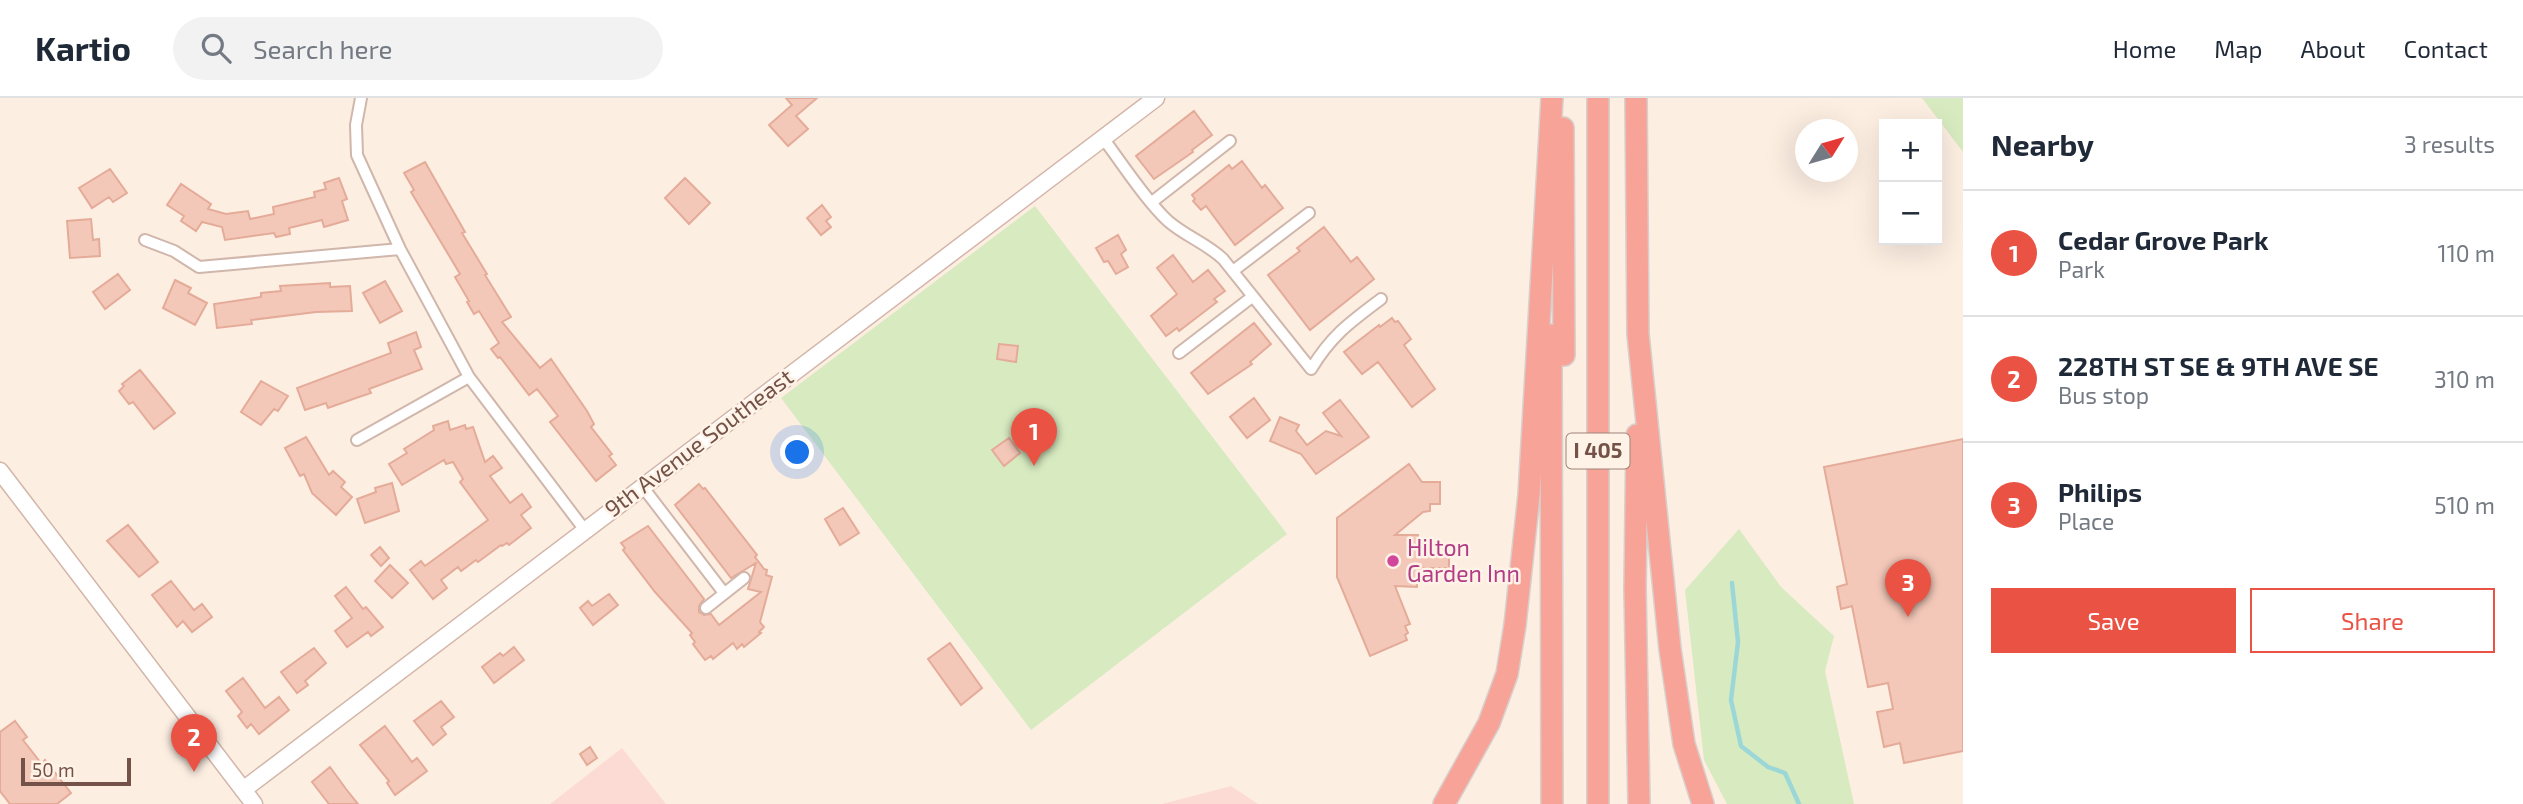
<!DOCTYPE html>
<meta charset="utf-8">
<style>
body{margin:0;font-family:"Exo 2",sans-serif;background:#f2f2f3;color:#1f2937}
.controls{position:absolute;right:21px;top:21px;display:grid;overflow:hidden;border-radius:0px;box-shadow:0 7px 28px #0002}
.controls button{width:63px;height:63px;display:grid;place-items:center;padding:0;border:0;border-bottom:2px solid #e0e1e3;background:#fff;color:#1f2937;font:35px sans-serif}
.compass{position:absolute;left:1795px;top:21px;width:63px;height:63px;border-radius:50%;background:#fff;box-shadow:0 7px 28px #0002;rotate:53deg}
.scale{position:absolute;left:21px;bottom:18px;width:110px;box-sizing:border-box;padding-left:7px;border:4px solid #745248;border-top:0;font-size:19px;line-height:24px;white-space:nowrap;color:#745248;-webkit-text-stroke:5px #fff3e8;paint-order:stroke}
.you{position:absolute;left:798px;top:355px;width:24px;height:24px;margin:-18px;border:5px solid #fff;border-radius:50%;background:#1a73e8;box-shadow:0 0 0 10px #1a73e833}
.badge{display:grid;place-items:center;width:46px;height:46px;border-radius:50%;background:#ea5244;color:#fff;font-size:23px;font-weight:700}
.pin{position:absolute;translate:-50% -58px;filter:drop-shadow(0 2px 4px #0008)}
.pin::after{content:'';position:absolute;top:37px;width:24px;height:21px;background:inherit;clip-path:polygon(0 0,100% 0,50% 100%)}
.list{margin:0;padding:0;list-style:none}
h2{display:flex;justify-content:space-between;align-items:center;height:91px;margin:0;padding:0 28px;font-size:30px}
h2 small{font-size:23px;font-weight:400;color:#747a83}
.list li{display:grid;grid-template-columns:46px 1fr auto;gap:21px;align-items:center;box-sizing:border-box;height:126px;padding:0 28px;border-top:2px solid #e0e1e3}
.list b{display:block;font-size:26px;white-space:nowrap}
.list p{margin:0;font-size:23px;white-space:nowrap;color:#747a83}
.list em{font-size:23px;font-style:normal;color:#747a83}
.actions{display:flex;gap:14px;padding:21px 28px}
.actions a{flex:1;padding:16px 0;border:2px solid #ea5244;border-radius:0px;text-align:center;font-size:24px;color:#ea5244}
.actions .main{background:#ea5244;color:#fff}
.icon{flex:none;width:38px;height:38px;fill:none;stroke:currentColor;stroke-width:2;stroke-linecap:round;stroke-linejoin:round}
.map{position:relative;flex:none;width:1963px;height:706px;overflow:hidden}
header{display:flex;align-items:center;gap:42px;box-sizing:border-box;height:98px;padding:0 35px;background:#fff;border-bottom:2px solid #e0e1e3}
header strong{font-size:33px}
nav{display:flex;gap:38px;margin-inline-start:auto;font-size:24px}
.search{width:490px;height:63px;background:#f2f2f3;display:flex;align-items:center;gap:18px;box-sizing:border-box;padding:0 24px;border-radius:38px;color:#747a83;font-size:26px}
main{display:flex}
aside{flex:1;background:#fff}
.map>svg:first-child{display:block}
.commercial{fill:#fddbd5}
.green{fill:#d7eac0}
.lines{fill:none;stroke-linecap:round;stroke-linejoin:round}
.stream{stroke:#9cd7d8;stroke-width:4.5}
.building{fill:#f3c8b9;stroke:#e5ab99;stroke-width:2}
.minor-casing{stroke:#d0b6ab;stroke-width:14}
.secondary-casing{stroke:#d3b5a8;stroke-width:19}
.motorway-casing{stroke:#d8cfcc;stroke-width:24}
.minor{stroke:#fff;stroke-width:10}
.secondary{stroke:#fff;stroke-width:16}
.motorway{stroke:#f8a397;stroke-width:21}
.hotel-dot{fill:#d1479c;stroke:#fff3e8;stroke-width:2.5}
.labels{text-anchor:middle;stroke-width:5;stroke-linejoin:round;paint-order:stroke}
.shield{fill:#fff3e8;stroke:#9e8278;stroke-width:2}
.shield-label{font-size:21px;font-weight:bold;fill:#745248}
.street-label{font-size:23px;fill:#745248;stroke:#fff3e8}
.hotel-label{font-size:23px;fill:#b23c85;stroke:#fff3e8;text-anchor:start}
</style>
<header>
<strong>Kartio</strong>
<div class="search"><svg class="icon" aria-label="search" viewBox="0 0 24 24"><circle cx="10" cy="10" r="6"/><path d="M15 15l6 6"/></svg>Search here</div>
<nav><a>Home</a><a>Map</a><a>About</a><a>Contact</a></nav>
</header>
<main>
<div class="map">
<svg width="1963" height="706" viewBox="0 0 1963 706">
<rect width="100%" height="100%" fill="#fdeee2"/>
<path class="commercial" d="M622,650L666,706H550Z
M1231,688L1258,706H1162Z"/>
<path class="green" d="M1922,0H1963V54Z
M1035,108L1287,436L1031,632L781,300Z
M1739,431L1781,489L1834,538L1825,573L1854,706H1727L1704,662L1685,492Z"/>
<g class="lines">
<path class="stream" d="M1732,485L1738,544L1731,602L1741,648L1768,669L1785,675L1799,706"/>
</g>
<path class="building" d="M786,0H817L796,18L808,31L788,48L769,27L792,7Z
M1194,13L1212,37L1192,52L1193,54L1154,81L1136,58Z
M1242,63L1262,90L1265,87L1283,110L1235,147L1206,108L1201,112L1193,103L1195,101L1192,97L1229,67L1232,71Z
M425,64L465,134L462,135L487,176L485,177L511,219L502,224L540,270L551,261L587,313L594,326L591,329L612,356L609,358L616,367L596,383L550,324L558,318L537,291L529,297L500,259L498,260L491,251L499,245L479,213L474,216L467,204L469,203L455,179L460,176L411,94L414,92L404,75Z
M110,71L127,95L113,104L109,99L92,110L79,90Z
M339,80L347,101L342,103L348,122L324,129L322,122L289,130L290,136L276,139L274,135L225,142L222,129L202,124L196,133L181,123L184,118L167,107L181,86L211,106L208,111L226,116L248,113L250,121L274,116L273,109L315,99L314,94L326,91L324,85Z
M685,80L710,105L689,126L665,100Z
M822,107L831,119L826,123L831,129L821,137L807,120Z
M91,121L93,142L99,141L100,158L70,160L67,123Z
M1324,129L1351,164L1357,159L1374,181L1310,232L1268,177L1300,153L1297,150Z
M1118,137L1126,152L1121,156L1128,169L1116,176L1108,163L1104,164L1096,150Z
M1173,157L1193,184L1208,172L1225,193L1214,201L1217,204L1200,217L1179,233L1177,230L1166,238L1151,218L1177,196L1157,170Z
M118,176L130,192L105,211L93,194Z
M175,182L191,190L188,195L207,205L195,227L163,210Z
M385,183L402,213L380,225L363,195Z
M330,185V189L350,188L352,213L316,214L251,222L252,226L217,230L214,206L261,199V195L281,193L280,188Z
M1392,220L1395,224L1398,223L1411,241L1404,247L1435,291L1412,309L1378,264L1362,276L1344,254L1379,227L1380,229Z
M1254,225L1271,246L1250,264L1252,266L1208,296L1191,275Z
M416,234L421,249L414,252L422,271L369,291L371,295L356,300L328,310L326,305L305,312L297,290L391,255L388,245Z
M999,246L1018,248L1016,264L997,261Z
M140,272L175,315L154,331L133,304L129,306L119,293L124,288L122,286Z
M261,283L288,298L278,313L274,311L261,327L241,314Z
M1254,300L1270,322L1247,340L1230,319Z
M1340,302L1369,339L1316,376L1301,356L1270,343L1280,319L1299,327L1296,333L1307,347L1326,333L1341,338L1323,315Z
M448,323L450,332L465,327L466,331L473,329L485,364L493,358L502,370L490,378L510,405L522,396L531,409L521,417L531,430L509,447L507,445L502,448L501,447L478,464L476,462L461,473L458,469L441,482L447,490L433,501L410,472L421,463L425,468L488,422L460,384L463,381L453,364L446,366L444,362L402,387L389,366L407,355L404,351L434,332L433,328Z
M306,339L329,377L333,373L345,384L341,389L352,399L336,417L312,395L304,376L300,378L285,350Z
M1009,340L1020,355L1004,368L992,352Z
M1963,341V653L1904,665L1900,645L1884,649L1877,614L1893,611L1888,585L1868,589L1852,508L1841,511L1837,489L1847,486L1824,369Z
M1409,366L1422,384H1440V406H1430V413L1423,414L1395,437H1418L1417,448L1425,449V456L1449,457V470H1424V479H1417V489L1395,488L1410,526L1405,528L1408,535L1405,537L1407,542L1370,558L1337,479V420Z
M392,385L399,413L365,425L357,401L376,394L375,390Z
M699,386L703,391L705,390L757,457L755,459L764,471L767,472L766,477L772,479L760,524L764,529L759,534L761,535L744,549L742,546L737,551L733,545L713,561L711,558L705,562L693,546L695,544L690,537L692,535L655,494L623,452L625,450L621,445L648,428L704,501L699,508V514L704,517L711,516L719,527L761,494L748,491L756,465L731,480L675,407Z
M843,410L859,435L840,447L825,421Z
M128,427L158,464L139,479L107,443Z
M380,449L389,460L381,468L371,457Z
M390,467L408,485L392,500L375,483Z
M171,483L194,512L202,506L212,519L192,534L183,523L177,529L152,497Z
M346,489L363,511L366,509L383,529L371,538L368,534L347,549L335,533L352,520L335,498Z
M609,496L618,507L593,527L580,510L588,503L592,508Z
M950,545L982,590L961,607L928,561Z
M514,549L524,562L494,585L482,569L500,555L503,558Z
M314,550L326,565L305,583L308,587L297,595L281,574Z
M243,580L265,610L279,599L289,612L259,636L251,626L247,630L238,618L242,614L226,593Z
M441,603L454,619L441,629L446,636L433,647L414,623Z
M15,623L27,639L23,642L41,665L45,662L71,695L57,706H10L0,693V634Z
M385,628L412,664L417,660L427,673L395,697L387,685L389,683L360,647Z
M590,649L597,660L587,667L580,656Z
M330,669L346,691L358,706H329L312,684Z"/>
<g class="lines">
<defs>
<path id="minor" d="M361,0L356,27L357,57L400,151L469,279L584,431
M1103,40C1121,64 1147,104 1168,123C1185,138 1206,145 1223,161L1311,271C1332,237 1349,225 1381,201
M1152,104L1230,43
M145,142L174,153L199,169L400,151
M1233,173L1309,115
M1179,255L1252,199
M357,342L469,279
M642,388L724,495
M706,510L744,480"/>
<path id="secondary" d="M0,373L254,706
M243,692L1156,0"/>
<path id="motorway" d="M1598,0V706
M1636,0L1638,236L1670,551L1684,646L1703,706
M1563,30L1564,257
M1551,237L1552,706
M1637,337L1635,491L1639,706
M1444,706L1489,625L1507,576L1515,527L1529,397L1552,0"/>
</defs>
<use href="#minor" class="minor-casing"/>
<use href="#secondary" class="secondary-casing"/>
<use href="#motorway" class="motorway-casing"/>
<use href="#minor" class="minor"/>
<use href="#secondary" class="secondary"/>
<use href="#motorway" class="motorway"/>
</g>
<circle class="hotel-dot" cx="1393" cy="463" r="7"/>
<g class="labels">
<rect class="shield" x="1566.5" y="335.5" width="63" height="35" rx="5"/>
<g class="shield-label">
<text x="1598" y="360">I 405</text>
</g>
<g class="street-label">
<text transform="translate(699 345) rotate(-37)" y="8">9th Avenue Southeast</text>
</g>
<g class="hotel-label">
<text x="1407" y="458">Hilton<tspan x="1407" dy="26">Garden Inn</tspan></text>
</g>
</g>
</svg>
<div class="controls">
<button>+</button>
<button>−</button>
</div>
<svg class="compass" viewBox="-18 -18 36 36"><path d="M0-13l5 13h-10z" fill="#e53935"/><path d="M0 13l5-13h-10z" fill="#747a83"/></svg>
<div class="scale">50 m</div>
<div class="you"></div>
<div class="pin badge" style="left:1034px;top:368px">1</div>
<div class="pin badge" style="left:194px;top:674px">2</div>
<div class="pin badge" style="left:1908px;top:519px">3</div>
</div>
<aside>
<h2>Nearby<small>3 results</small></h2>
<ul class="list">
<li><span class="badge">1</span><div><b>Cedar Grove Park</b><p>Park</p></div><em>110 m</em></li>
<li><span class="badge">2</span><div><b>228TH ST SE &amp; 9TH AVE SE</b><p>Bus stop</p></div><em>310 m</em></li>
<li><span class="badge">3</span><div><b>Philips</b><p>Place</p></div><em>510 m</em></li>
</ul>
<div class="actions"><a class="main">Save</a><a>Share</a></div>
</aside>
</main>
